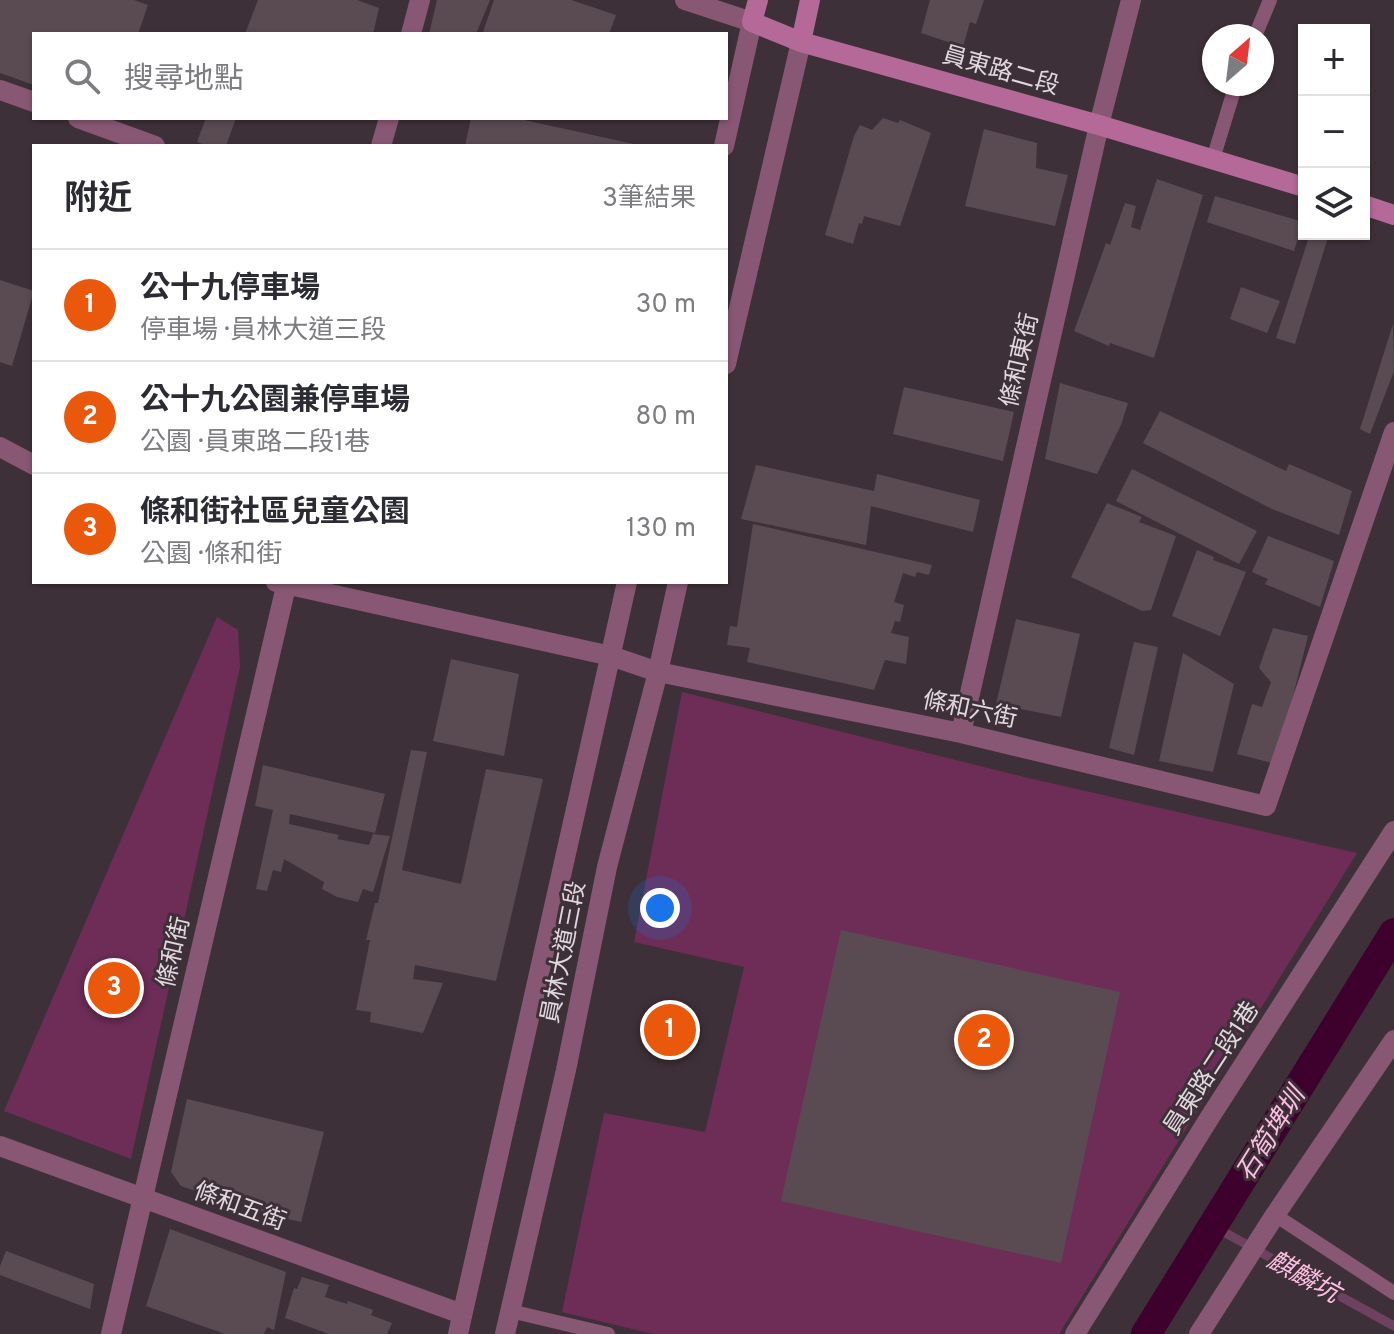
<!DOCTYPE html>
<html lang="zh-TW">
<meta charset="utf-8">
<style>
body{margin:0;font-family:Overpass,"Noto Sans TC",sans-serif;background:#f2f2f3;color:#2b2b33}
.controls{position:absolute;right:24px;top:24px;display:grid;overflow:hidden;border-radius:0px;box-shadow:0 2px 6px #0004}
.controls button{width:72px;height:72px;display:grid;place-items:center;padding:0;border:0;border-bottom:2px solid #e1e1e2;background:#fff;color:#2b2b33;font:40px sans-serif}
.compass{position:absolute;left:1202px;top:24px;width:72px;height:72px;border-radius:50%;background:#fff;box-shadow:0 2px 6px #0004;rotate:28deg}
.you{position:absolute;left:660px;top:908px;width:28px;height:28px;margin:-20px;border:6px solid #fff;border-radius:50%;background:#1a73e8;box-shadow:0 0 0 12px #1a73e833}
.badge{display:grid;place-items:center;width:52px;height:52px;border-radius:50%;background:#ea580c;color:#fff;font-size:26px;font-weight:700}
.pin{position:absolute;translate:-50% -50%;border:4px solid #fff;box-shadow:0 2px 8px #0006}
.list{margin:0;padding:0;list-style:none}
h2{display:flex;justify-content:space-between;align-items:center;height:104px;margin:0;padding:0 32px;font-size:34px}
h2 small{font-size:26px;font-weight:400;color:#7c7c81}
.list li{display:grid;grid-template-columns:52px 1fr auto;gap:24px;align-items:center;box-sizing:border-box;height:112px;padding:0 32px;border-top:2px solid #e1e1e2}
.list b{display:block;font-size:30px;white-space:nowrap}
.list p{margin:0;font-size:26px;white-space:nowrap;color:#7c7c81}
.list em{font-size:26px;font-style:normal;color:#7c7c81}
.icon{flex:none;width:44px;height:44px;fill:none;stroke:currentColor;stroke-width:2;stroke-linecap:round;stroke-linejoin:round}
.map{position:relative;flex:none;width:1394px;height:1334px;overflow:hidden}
.search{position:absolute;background:#fff;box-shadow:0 2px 6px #0004;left:32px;top:32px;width:696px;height:88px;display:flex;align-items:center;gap:20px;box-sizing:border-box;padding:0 28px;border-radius:0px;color:#7c7c81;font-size:30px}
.panel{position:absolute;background:#fff;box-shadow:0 2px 6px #0004;left:32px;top:144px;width:696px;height:440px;border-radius:0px}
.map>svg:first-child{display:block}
.green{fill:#6e2d57}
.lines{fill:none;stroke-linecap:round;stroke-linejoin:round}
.stream{stroke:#6f4161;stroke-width:9}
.canal{stroke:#3e002c;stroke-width:30}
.building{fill:#5a4b53}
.service{stroke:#885774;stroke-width:14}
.minor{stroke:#885774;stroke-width:20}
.tertiary{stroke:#885774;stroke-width:20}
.secondary{stroke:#b56998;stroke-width:20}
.labels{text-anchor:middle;stroke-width:6;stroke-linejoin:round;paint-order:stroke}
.street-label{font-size:24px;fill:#e1d8dd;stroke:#3e3038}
.water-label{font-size:26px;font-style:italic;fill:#fcbfe2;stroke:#3e3038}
</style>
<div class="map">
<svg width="1394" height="1334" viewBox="0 0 1394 1334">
<rect width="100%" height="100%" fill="#3e3038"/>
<path class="green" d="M217,617L238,630L240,667L131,1159L4,1111Z
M682,692L1024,777L1357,853L1059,1334H653L562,1312L604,1113L705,1132L744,967L634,942Z"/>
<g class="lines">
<path class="stream" d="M1213,1226L1394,1326"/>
<path class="canal" d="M1146,1334L1394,933"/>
</g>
<path class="building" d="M0,0H134L148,5L138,34H34V85L0,73Z
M258,0H357L379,8L373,34H245Z
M437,0H490L476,34H429Z
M494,0H571L616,15L609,34H488L483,32Z
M930,0H984L976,24L970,22L963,47L921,33Z
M206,118H236L226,146H208L197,142Z
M471,118H515L643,146H465Z
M883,118L898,123L900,120L931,133L900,226L864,216L862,224L859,223L853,244L825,235L854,136L860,125L872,130Z
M984,129L1037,143L1036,168L1068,175L1055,226L965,206Z
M1157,179L1203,195L1154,358L1110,343L1109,346L1074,331L1106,243L1110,245L1125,203L1136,206L1131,227L1140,230Z
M1215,196L1303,222L1294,251L1207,222Z
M1310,234H1329L1295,344L1276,338Z
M0,280L34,291L12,366L0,362Z
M1241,287L1280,301L1267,333L1230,319Z
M1393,324L1394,371L1370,434L1360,429Z
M1060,383L1128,403L1121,425L1097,474L1045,459Z
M904,387L1014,412L1003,461L893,434Z
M1160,411L1286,471L1289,464L1352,491L1339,535L1272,509L1143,443Z
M756,465L874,491L877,474L980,500L973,532L871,506L866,545L741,519Z
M1132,469L1257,531L1239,564L1116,501Z
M1107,503L1142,517L1139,522L1176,536L1151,610L1142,611L1071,577Z
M753,524L932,565L929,575L917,572L915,577L903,573L894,602L904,605L900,622L895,621L891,633L909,637L906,664L885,660L874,690L747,662L750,648L727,645L730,626L737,627Z
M1268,536L1334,561L1320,607L1265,584L1268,579L1252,572Z
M1197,550L1214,557L1213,560L1246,572L1220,636L1172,616Z
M1016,619L1080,634L1061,717L996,704Z
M1273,628L1308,636L1276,764L1237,754L1252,704L1262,707L1271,682L1259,668Z
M1134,642L1158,647L1134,755L1109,748Z
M1183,653L1234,684L1213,772L1159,761Z
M451,659L519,674L504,756L433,741Z
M411,750L427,752L402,870L461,884L486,769L543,779L496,981L415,965L413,979L443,983L423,1033L370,1022L371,1012L356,1010L370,940H366L375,903H378Z
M263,765L385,794L375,833L290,814L289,824L339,835L337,839L369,845L373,834L390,836L373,892L363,889L358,902L337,897L322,889L324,882L284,859L281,872L273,870L267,891L256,889L273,810L255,806Z
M841,930L1120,992L1061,1263L781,1201Z
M187,1099L324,1132L301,1222L244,1209L247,1200L215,1198L181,1186L171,1172Z
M170,1229L286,1272L274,1330L267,1327L264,1334H225L146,1306Z
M6,1251L94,1284L90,1309L0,1275V1266Z
M302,1277L329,1285L325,1297L347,1304L348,1301L373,1310L371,1315L392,1323L387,1334H329L285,1318L294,1288L297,1289Z"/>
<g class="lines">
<path class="service" d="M1255,36L1270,0
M1213,159L1236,84
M1275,1215L1394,1293
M510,1311L608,1334"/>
<path class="minor" d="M411,34L420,0
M0,90L34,102
M78,118L155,146
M381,146L389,118
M0,447L34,465
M276,582L611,656L658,672L961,733L1266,806L1394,432
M961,733L1099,125L1131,0
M0,1146L462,1314
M111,1334L287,582
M1075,1334L1210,1117L1394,831
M1199,1334L1275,1215L1394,1040"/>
<path class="tertiary" d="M685,0L752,22L724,146
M726,364L801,42
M458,1334L627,582
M505,1334L566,1070L607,867L658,672L678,582"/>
<path class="secondary" d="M758,0L752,22L801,42L1099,125L1304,187
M801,42L810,0
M1364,205L1394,215"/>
</g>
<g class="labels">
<g class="street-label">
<text transform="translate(1001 70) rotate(16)" y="8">員東路二段</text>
<text transform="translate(1019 360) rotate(-77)" y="8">條和東街</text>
<text transform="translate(970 709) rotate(12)" y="8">條和六街</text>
<text transform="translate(173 952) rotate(-77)" y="8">條和街</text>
<text transform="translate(563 952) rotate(-79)" y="8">員林大道三段</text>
<text transform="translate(1211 1068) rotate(-57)" y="8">員東路二段1巷</text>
<text transform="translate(240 1206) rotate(20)" y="8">條和五街</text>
</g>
<g class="water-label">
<text transform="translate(1270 1134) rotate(-58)" y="9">石筍埤圳</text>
<text transform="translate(1304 1276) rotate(29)" y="9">麒麟坑</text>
</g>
</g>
</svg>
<div class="controls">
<button>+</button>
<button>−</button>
<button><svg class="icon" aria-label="layers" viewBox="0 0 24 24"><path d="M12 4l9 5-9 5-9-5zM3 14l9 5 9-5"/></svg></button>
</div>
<svg class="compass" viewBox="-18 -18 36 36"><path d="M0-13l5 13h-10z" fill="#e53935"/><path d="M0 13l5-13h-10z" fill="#7c7c81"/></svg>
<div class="you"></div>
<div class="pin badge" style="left:670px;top:1030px">1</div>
<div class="pin badge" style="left:984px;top:1040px">2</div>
<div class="pin badge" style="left:114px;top:988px">3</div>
<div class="search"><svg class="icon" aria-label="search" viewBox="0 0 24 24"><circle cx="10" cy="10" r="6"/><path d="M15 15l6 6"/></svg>搜尋地點</div>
<section class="panel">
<h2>附近<small>3筆結果</small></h2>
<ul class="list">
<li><span class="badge">1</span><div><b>公十九停車場</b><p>停車場 · 員林大道三段</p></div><em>30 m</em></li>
<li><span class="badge">2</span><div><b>公十九公園兼停車場</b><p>公園 · 員東路二段1巷</p></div><em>80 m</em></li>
<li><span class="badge">3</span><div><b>條和街社區兒童公園</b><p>公園 · 條和街</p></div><em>130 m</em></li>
</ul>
</section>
</div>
